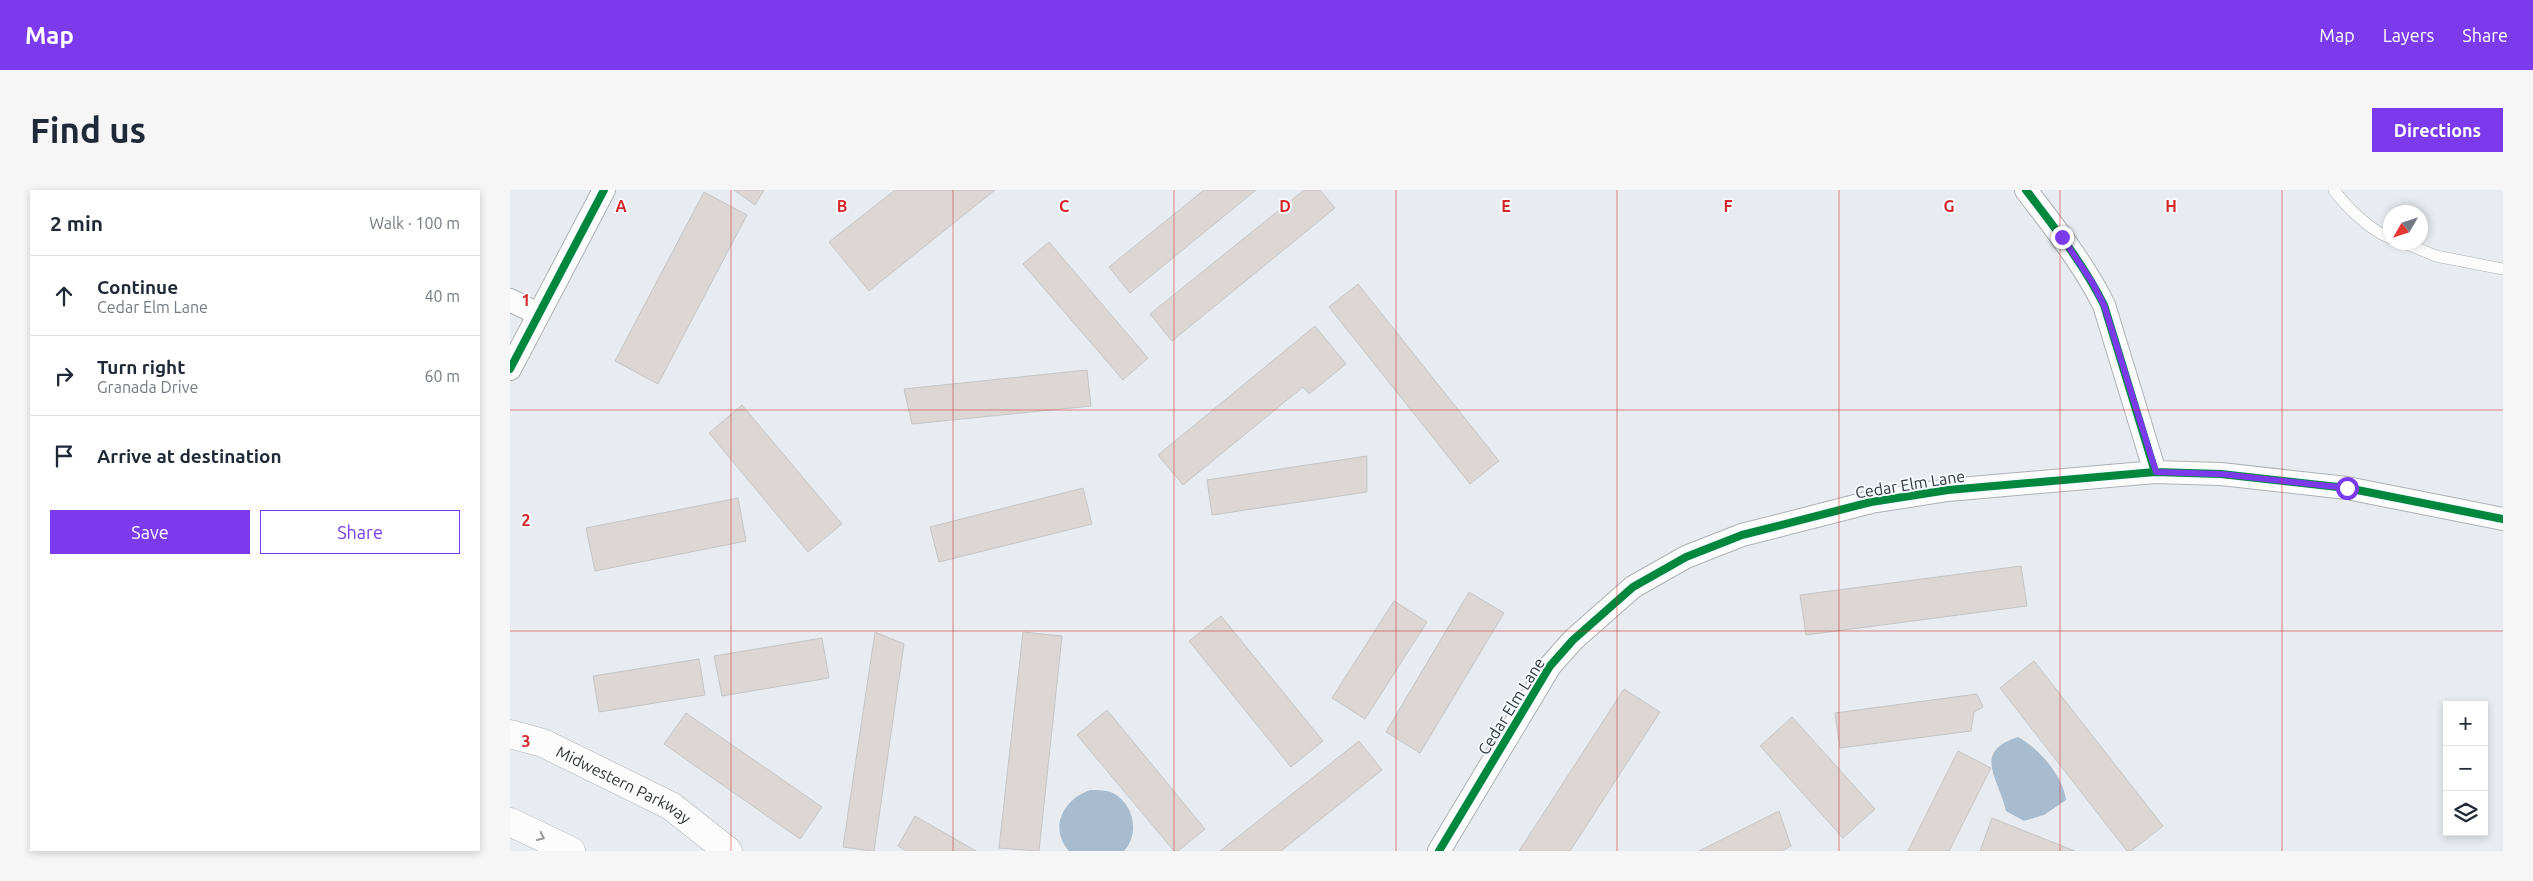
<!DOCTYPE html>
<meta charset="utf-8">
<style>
body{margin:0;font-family:Ubuntu,sans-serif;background:#f6f6f7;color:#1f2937}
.controls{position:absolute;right:15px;bottom:15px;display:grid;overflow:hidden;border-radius:0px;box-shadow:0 2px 8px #0003}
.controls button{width:45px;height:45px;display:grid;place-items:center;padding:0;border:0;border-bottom:1px solid #e0e1e3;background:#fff;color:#1f2937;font:25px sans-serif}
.compass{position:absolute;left:1873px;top:15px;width:45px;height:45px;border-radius:50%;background:#fff;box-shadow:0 2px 8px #0003;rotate:231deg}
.stop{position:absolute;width:15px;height:15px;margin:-11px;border:4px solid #7c3aed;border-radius:50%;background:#fff}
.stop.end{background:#7c3aed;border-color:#fff;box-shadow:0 1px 5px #0008}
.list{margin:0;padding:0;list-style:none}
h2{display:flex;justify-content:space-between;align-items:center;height:65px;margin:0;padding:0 20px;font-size:21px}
h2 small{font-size:16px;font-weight:400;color:#747a83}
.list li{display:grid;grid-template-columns:32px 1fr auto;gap:15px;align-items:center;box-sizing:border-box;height:80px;padding:0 20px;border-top:1px solid #e0e1e3}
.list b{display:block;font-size:19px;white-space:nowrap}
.list p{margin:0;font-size:16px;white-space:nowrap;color:#747a83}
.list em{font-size:16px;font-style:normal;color:#747a83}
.actions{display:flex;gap:10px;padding:15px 20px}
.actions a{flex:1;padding:11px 0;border:1px solid #7c3aed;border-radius:0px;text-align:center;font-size:18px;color:#7c3aed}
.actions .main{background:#7c3aed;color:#fff}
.icon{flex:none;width:28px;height:28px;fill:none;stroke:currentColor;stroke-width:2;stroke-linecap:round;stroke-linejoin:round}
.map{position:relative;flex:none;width:1993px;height:661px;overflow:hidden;border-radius:0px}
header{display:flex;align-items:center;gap:30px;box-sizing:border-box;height:70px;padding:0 25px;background:#7c3aed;color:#fff}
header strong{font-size:24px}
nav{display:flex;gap:28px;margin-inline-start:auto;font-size:18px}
.intro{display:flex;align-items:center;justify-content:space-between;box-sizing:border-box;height:120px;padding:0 30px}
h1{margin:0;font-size:35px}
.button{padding:12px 22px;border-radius:0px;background:#7c3aed;color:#fff;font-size:18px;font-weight:700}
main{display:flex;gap:30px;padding:0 30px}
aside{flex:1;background:#fff;border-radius:0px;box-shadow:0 2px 8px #0003}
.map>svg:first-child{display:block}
.water{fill:#a8bcd0}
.building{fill:#dcd7d5;stroke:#c5c5c6}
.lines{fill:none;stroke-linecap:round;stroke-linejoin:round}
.lane-casing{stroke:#aeb1b4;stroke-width:12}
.street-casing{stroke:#aeb1b4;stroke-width:24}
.secondary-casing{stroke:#aeb1b4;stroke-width:29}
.lane{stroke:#fcfcfd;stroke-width:11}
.street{stroke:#fcfcfd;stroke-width:22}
.secondary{stroke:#fcfcfd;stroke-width:28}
.cycleway-casing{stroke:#f4f9fe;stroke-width:11}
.cycleway{stroke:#00873e;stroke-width:8}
.oneway{stroke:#97989b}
.route{stroke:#7c3aed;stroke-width:6}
.grid{fill:none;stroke:#d62828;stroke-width:1;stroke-opacity:0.55}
.labels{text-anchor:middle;stroke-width:4;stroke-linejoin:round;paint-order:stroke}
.street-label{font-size:16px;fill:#323539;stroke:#f4f9fe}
.grid-label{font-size:16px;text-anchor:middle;font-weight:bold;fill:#d62828;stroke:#f4f9fe;stroke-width:4;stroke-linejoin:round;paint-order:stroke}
</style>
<header>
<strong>Map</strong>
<nav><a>Map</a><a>Layers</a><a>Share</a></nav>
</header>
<div class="intro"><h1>Find us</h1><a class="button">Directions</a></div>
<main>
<aside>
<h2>2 min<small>Walk · 100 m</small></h2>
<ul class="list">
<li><svg class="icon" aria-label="ahead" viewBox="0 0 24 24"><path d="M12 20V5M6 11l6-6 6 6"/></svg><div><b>Continue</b><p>Cedar Elm Lane</p></div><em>40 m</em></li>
<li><svg class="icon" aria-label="right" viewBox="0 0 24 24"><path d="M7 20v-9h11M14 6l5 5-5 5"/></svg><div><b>Turn right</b><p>Granada Drive</p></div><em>60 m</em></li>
<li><svg class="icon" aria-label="arrive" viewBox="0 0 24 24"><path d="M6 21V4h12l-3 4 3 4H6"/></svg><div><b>Arrive at destination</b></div></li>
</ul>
<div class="actions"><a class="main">Save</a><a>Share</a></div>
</aside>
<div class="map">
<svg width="1993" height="661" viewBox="0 0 1993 661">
<rect width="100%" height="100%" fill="#e8ecf0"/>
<path class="water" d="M1508,547C1529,558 1553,586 1556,610L1534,625L1514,631L1496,621C1488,587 1462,562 1508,547Z
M580,600C588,600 596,600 603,603C624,614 630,644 614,661H559C538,637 554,609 580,600Z"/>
<path class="building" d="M224,0H254L245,15Z
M385,0H485L359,101L319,52Z
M694,0H746L620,103L599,77Z
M794,0H810L825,18L662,151L640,124Z
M194,2L237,25L148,194L105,171Z
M539,52L638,168L613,190L513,74Z
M848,94L989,271L960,294L819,117Z
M805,136L836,174L799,204L793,197L673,295L648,265Z
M577,180L581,216L402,234L394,199Z
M232,215L332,334L298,362L199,243Z
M857,266V302L702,325L697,290Z
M573,298L582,334L429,372L420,337Z
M228,308L236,351L85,381L76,338Z
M1511,376L1517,416L1296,445L1290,405Z
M959,402L994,423L910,563L876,542Z
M884,411L917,432L855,529L822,508Z
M711,426L813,551L781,577L679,451Z
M365,442L394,454L364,661H361L333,657Z
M513,442L552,446L529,661L489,658Z
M312,448L319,488L212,506L204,466Z
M189,469L195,505L89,522L83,486Z
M1524,471L1653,636L1621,661H1617L1490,498Z
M1114,499L1150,522L1060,661H1009Z
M1467,504L1473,517L1464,522L1461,541L1330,558L1325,523Z
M597,520L695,639L668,661H664L567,545Z
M176,523L312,617L290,649L154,554Z
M1282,527L1365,619L1333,648L1250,556Z
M849,551L872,580L771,661H710Z
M1448,561L1481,578L1439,661H1398Z
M1269,621L1281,656L1272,661H1189Z
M405,626L466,661H396L388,656Z
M1482,628L1565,661H1470Z"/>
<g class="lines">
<defs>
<path id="lane" d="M1824,0C1837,18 1860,40 1880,48
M1892,52L1926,66L1993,79"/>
<path id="street" d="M1516,0C1544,37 1573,73 1594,115L1645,282
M0,110L28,124
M0,179L94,0
M929,661L1040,476L1063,450L1123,397L1176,367L1232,345L1361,312L1438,300L1645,282L1711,284L1837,298L1993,329"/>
<g id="secondary">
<path id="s1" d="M0,544L33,553L161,616L218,661"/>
<path d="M0,632L61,661"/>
</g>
</defs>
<use href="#lane" class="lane-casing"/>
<use href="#street" class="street-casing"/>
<use href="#secondary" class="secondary-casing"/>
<use href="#lane" class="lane"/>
<use href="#street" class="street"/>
<use href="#secondary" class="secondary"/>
<defs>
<path id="cycleway" d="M1516,0C1544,37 1573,73 1594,115L1645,282
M0,179L94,0
M929,661L1040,476L1063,450L1123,397L1176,367L1232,345L1361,312L1438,300L1645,282L1711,284L1837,298L1993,329"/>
</defs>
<use href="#cycleway" class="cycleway-casing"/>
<use href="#cycleway" class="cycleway"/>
</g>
<defs><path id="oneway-chevron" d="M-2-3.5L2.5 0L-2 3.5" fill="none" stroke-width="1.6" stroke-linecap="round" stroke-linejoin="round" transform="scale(1.25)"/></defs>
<use class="oneway" href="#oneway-chevron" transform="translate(31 647) rotate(25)"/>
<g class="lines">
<path class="route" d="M1552,47L1582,92L1594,115L1646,282L1711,284L1837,298"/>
</g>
<path class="grid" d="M221,0V661M443,0V661M664,0V661M886,0V661M1107,0V661M1329,0V661M1550,0V661M1772,0V661M0,220H1993M0,441H1993"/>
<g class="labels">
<g class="street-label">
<text transform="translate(1400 294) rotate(-9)" y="6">Cedar Elm Lane</text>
<text transform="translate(1001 516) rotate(-58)" y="6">Cedar Elm Lane</text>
<text dy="6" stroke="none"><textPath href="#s1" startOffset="125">Midwestern Parkway</textPath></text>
</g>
</g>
<g class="grid-label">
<text x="111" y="22">A</text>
<text x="332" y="22">B</text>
<text x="554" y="22">C</text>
<text x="775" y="22">D</text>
<text x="996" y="22">E</text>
<text x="1218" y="22">F</text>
<text x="1439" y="22">G</text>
<text x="1661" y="22">H</text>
<text x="16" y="116">1</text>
<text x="16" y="336">2</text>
<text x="16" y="557">3</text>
</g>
</svg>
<div class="controls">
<button>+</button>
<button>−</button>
<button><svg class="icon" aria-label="layers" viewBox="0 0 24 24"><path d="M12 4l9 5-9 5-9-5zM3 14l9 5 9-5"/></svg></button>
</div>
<svg class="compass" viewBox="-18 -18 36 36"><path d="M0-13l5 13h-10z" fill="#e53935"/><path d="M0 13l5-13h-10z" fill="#747a83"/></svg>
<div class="stop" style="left:1837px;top:298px"></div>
<div class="stop end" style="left:1552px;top:47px"></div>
</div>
</main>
